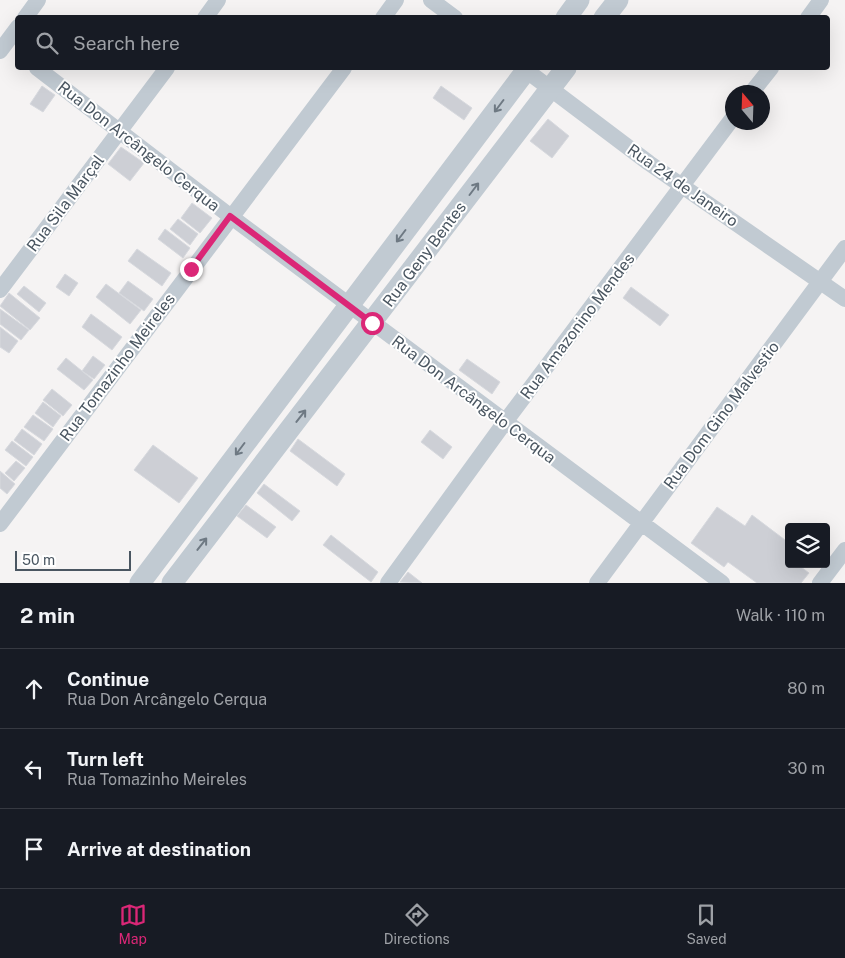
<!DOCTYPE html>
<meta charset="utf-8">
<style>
body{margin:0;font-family:"Public Sans",sans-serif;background:#20242c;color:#f1f3f6}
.controls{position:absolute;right:15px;bottom:15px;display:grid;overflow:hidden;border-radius:5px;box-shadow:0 5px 20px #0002}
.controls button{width:45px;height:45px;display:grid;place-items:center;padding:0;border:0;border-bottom:1px solid #363941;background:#171b24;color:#f1f3f6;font:25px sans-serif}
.compass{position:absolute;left:725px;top:85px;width:45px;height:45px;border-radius:50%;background:#171b24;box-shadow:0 5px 20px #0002;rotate:341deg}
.scale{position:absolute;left:15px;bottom:12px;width:116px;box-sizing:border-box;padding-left:5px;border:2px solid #4a5661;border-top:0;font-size:14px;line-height:18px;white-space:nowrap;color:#4a5661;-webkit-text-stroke:4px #fff;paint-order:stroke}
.stop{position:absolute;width:15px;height:15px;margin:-11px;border:4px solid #db2777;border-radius:50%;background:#fff}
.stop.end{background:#db2777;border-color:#fff;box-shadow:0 1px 5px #0008}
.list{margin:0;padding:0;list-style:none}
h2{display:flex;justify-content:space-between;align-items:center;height:65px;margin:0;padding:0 20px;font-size:21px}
h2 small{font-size:16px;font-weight:400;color:#9ea1a6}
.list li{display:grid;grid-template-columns:32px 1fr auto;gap:15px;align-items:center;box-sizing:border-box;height:80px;padding:0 20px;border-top:1px solid #363941}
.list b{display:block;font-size:19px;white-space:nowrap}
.list p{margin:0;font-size:16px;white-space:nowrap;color:#9ea1a6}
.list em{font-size:16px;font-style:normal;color:#9ea1a6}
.icon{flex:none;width:28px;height:28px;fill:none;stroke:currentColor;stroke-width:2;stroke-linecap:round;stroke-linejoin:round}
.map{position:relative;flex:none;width:845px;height:583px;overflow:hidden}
.search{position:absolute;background:#171b24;box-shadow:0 5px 20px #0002;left:15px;right:15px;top:15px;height:55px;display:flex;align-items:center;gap:12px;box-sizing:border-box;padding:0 18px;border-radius:5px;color:#9ea1a6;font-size:19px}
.sheet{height:305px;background:#171b24}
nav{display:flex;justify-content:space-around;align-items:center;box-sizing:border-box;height:70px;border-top:1px solid #363941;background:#171b24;font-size:14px;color:#9ea1a6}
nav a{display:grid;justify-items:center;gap:2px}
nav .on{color:#db2777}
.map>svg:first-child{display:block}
.building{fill:#cdcfd5;stroke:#d7d9de}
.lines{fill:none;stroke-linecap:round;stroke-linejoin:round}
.minor{stroke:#c1cad2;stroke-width:16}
.tertiary{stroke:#c1cad2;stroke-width:21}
.oneway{stroke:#6e7983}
.route{stroke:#db2777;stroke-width:6}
.labels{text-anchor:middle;stroke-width:4;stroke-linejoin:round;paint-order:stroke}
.street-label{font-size:16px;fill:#4a5661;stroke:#fff}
</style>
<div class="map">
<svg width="845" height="583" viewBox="0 0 845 583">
<rect width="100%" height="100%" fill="#f5f3f3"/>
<path class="building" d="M42,86L55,95L43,112L30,104Z
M441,86L472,108L464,120L433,98Z
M548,119L569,136L552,158L530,141Z
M121,147L144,163L130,181L108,164Z
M192,203L212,218L200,233L181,218Z
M178,219L198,234L190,245L170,229Z
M165,229L190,248L183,258L158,239Z
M137,249L171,273L162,286L128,261Z
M65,274L78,283L69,296L56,287Z
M128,281L153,299L144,311L119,293Z
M106,284L141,310L130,324L96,297Z
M24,286L46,303L39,312L17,294Z
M631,287L669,315L660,326L623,298Z
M9,293L40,318L30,330L0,306Z
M0,309L29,330L21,340L0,324Z
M91,314L122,337L112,350L82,327Z
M0,327L18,341L9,353L0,347Z
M93,356L105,365L94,379L82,371Z
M66,358L93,380L84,390L57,369Z
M467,359L500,382L492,394L459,370Z
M52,389L72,405L63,416L43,400Z
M43,402L61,416L53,427L35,413Z
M33,415L53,429L44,441L24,427Z
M22,429L42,444L34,455L14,440Z
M430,430L452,447L443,459L421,442Z
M298,439L345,474L337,486L290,451Z
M12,441L33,457L26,466L5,450Z
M153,445L198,478L179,503L134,470Z
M16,461L25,468L14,481L5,473Z
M0,471L15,484L7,494L0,488Z
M264,484L300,511L292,521L257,493Z
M246,505L276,527L267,538L237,516Z
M717,507L745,526L752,515L789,543V551L785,556L789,558V564H797L809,573L801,583H757L728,562L724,567L691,543Z
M331,535L378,572L371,582L323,545Z
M408,572L422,583L400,582Z"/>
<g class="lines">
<path class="minor" d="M431,0L455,18
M25,18L38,0
M205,18L218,0
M383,18L396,0
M808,18L821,0
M0,51L18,27
M37,68L230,216L722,583
M523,68L649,163L845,299
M752,92L771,68
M0,290L167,68
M0,524L344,68
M388,583L505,422L732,119
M597,583L845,248
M820,583L845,550"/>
<path class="tertiary" d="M566,18L579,0
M604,18L618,0
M140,583L528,68
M172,583L566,68"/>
</g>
<defs><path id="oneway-shaft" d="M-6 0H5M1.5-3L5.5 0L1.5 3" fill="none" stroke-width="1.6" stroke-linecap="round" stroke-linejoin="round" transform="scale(1.25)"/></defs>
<g class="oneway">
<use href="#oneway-shaft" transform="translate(499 106) rotate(127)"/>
<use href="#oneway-shaft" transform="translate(474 189) rotate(-53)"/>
<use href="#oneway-shaft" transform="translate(401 236) rotate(127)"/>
<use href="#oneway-shaft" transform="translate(301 416) rotate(-52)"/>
<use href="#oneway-shaft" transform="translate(240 449) rotate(127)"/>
<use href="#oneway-shaft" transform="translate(202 544) rotate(-52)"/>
</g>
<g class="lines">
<path class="route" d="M191,269L230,216L372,323"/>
</g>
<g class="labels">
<g class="street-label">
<text transform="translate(139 146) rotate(38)" y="6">Rua Don Arcângelo Cerqua</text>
<text transform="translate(683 185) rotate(35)" y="6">Rua 24 de Janeiro</text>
<text transform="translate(65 203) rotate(-53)" y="6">Rua Sila Marçal</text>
<text transform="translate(424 254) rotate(-53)" y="6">Rua Geny Bentes</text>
<text transform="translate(577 326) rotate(-53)" y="6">Rua Amazonino Mendes</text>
<text transform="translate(117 367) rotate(-53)" y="6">Rua Tomazinho Meireles</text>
<text transform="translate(474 399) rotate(37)" y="6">Rua Don Arcângelo Cerqua</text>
<text transform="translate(721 415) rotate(-53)" y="6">Rua Dom Gino Malvestio</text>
</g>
</g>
</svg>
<div class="controls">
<button><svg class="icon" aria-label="layers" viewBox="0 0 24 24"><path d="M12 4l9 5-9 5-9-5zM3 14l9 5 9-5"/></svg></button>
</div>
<svg class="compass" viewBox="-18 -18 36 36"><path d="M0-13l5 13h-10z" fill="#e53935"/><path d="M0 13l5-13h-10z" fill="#9ea1a6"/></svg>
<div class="scale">50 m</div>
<div class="stop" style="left:372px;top:323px"></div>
<div class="stop end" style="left:191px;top:269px"></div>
<div class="search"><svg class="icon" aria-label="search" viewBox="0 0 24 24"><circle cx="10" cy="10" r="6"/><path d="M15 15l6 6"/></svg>Search here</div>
</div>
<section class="sheet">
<h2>2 min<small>Walk · 110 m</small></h2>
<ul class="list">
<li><svg class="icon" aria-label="ahead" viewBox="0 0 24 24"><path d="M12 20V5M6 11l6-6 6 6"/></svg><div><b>Continue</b><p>Rua Don Arcângelo Cerqua</p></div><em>80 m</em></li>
<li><svg class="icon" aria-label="left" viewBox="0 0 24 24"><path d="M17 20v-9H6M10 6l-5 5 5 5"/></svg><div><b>Turn left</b><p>Rua Tomazinho Meireles</p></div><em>30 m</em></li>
<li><svg class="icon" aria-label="arrive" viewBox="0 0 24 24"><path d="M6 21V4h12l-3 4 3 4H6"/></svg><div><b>Arrive at destination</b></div></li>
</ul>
</section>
<nav>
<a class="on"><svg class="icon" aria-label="map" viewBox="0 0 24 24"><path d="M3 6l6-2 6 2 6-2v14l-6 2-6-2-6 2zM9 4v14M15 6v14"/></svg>Map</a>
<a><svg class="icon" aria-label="directions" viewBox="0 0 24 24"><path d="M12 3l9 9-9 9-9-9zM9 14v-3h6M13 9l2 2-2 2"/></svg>Directions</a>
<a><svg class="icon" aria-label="saved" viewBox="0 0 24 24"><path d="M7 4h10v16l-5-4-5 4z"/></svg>Saved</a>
</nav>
